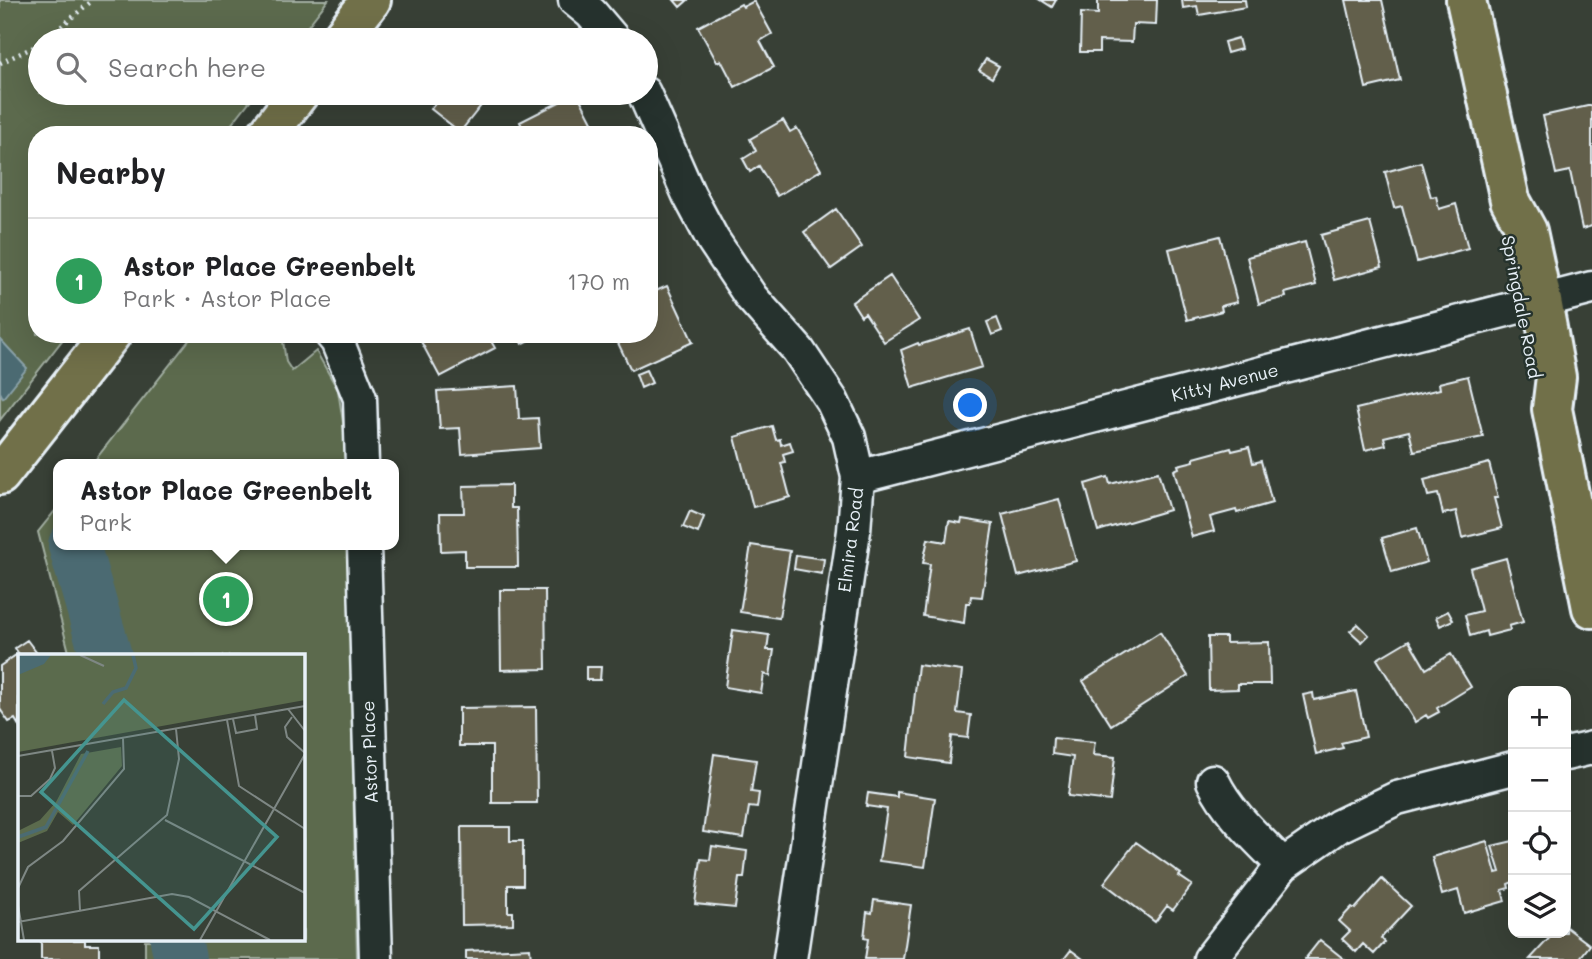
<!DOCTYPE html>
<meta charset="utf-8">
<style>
body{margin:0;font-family:Mali,sans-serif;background:#f2f2f2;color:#202124}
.controls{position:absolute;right:21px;bottom:21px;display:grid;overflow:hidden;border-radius:14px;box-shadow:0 7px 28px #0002}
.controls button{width:63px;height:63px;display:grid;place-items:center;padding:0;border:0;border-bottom:2px solid #e0e0e0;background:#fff;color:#202124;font:35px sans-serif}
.you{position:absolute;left:971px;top:406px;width:24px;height:24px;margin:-18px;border:5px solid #fff;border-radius:50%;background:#1a73e8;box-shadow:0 0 0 10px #1a73e833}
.badge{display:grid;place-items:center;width:46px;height:46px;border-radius:50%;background:#b45309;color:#fff;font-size:23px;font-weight:700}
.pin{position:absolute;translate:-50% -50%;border:4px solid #fff;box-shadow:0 2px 7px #0006}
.popup{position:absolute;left:53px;top:459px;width:346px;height:91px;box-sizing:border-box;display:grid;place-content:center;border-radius:14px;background:#fff;filter:drop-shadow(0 2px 5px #0005);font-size:23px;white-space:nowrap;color:#757577}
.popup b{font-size:26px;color:#202124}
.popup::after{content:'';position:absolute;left:50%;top:100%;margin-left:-14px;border:14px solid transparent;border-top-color:#fff}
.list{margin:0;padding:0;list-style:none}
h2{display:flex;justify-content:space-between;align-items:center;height:91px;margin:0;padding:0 28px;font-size:30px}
h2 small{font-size:23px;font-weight:400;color:#757577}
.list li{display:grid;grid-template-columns:46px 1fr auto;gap:21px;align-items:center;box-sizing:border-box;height:126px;padding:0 28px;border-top:2px solid #e0e0e0}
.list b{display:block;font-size:26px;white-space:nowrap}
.list p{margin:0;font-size:23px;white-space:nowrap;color:#757577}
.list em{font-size:23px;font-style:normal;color:#757577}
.icon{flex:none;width:38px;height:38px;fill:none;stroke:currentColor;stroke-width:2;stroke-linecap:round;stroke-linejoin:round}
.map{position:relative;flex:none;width:1592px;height:959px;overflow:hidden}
.search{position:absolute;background:#fff;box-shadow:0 7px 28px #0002;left:28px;top:28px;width:630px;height:77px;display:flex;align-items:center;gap:18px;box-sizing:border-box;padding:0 24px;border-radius:38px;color:#757577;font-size:26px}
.panel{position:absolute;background:#fff;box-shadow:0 7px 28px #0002;left:28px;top:126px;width:630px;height:217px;border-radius:28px}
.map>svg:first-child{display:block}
.green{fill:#5b6b4d;stroke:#a2aea2;stroke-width:2}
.water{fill:#4b6b72;stroke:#8aa1a8;stroke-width:2}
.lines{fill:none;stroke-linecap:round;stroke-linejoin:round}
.river{stroke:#4b6b72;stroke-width:52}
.building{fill:#625f4b;stroke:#e8f1f8;stroke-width:2}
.minor-casing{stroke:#e8f1f8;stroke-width:37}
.major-casing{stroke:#e8f1f8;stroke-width:44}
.path{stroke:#e8f1f8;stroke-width:4.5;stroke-dasharray:2 5;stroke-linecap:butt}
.minor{stroke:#26332d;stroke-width:32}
.major{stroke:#71704a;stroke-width:38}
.labels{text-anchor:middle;stroke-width:5;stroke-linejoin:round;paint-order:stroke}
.street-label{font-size:18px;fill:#e8f1f8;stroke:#26332d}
.inset-river{fill:none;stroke:#4b6b72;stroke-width:3.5}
.inset-road{fill:none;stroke:#7e8784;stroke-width:2}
.view{fill:#459590;fill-opacity:0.15;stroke:#459590;stroke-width:3.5}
.inset-edge{fill:none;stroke:#e8f1f8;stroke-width:3.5}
</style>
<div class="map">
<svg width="1592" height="959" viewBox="0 0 1592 959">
<rect width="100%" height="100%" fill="#384036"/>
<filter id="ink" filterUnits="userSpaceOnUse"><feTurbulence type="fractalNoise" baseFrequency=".0143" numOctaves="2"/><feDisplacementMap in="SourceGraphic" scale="14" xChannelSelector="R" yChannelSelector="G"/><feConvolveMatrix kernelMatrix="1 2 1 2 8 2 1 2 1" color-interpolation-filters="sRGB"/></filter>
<g filter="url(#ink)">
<path class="green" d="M0,0H328L297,40H40V93H256L223,135H37V334H67L0,420Z
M194,334H282L286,362L292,371L316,351L338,390L345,435L346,464H92Z
M58,507V545H348L357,959H145V940H303V656H70L38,532Z"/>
<path class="water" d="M0,339L27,368L3,398L0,392Z"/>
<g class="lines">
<path class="river" d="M74,545L106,656
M176,940L180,959"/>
</g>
<path class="building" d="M674,0H688L680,7Z
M1041,0H1056L1052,7Z
M1098,0H1157L1156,25L1133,24L1132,42L1099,41V52H1080L1081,13L1098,14Z
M1182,0H1245L1246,7L1199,15L1197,6L1183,8Z
M1346,0H1382L1400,80L1366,88Z
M754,1L772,34L760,41L774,67L735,87L721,60L717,62L698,27L741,4L743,7Z
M1238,38L1241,49L1227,53L1224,42Z
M986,59L999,66L992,78L979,70Z
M443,93H491L460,132L431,109Z
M577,93L599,135H526L520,122Z
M1592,105V226L1582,229L1570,171L1556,174L1543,116Z
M783,120L790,132L797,128L821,170L777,196L759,166L750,172L743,159L756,151L750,139Z
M1421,162L1431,197L1436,196L1439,209L1456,204L1468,248L1417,262L1402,206L1394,208L1385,172Z
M836,209L862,247L831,269L804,232Z
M1370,222L1382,267L1334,280L1321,235Z
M1220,236L1237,302L1221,306L1222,311L1187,320L1169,249Z
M1305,242L1316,285L1285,293L1286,297L1259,304L1247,257Z
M890,276L919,320L884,342L865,313L861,316L852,302Z
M667,286L693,342L631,370L618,343L633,336L632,334H649V294Z
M997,318L1002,331L992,335L987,322Z
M970,329L982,367L912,388L901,350L918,343L919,345Z
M417,334H487L495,348L440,377Z
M517,334H542L522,344Z
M646,370L652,383L641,388L636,374Z
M1468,376L1483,437L1414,451L1409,431L1384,437L1386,445L1365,450L1356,409L1440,389L1439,383Z
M517,386L519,419L538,418L540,448L462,454L460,428L440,429L437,391Z
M772,426L776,440L780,439L781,445L790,442L793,451L783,454L785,462L781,463L790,497L753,507L735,437Z
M1249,447L1253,463L1261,461L1272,503L1237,513L1236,510L1210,517L1214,531L1192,537L1174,470L1179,468L1178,465L1194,461V458L1231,448L1232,451Z
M1489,463L1498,498H1494L1502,528L1462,538L1456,511L1443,514L1438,494L1428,496L1424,480Z
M1158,472L1169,510L1098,531L1085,484L1108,477L1110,484Z
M511,485V508H517L518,567H465V550L441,551L440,513H464L463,486Z
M1059,499L1076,561L1018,576L1002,514Z
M690,511L704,517L698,533L683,527Z
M962,519L993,524L982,597L971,596L970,603H966L964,623L923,616L930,564L923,563L928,539L946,542L949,521L961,523Z
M1417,528L1427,562L1392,572L1382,538Z
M751,545L790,551L779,618L740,612Z
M796,555L824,559L822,574L794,569Z
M1506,558L1523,622L1509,626L1510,630L1487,636L1486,631L1470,636L1465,615L1481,611L1470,568Z
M500,590H545L546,669L501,670Z
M1448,611L1453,620L1440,626L1436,617Z
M1358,624L1369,635L1362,642L1350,631Z
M733,630L769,635L767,650H774L770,676L764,674L761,693L725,687Z
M1160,632L1188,676L1111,725L1083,681Z
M1208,637H1226V643L1269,642L1270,684H1238V689L1209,690Z
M27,640L39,656H20L15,648Z
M1409,640L1426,669L1451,654L1471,687L1437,708L1439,712L1428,718L1426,715L1415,722L1377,659Z
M16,655L19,660V726L15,719L9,722L0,709V666Z
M918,665L962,671L957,713L971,715L968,738L952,736L949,763L908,757Z
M586,667H601L600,680H586Z
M1356,691L1366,737L1341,743L1343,748L1316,754L1303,695L1313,693L1314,700Z
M536,707L537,803H492V746H459V708Z
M1053,738L1095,742L1093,755L1115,757L1110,801L1068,796L1073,757L1052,754Z
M714,754L756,760L751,792L759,793L757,808L749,807L744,838L703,832Z
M897,792L935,798L925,867L879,861L887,809L866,806L868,793L897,797Z
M461,827H510V841H523V885H508V912H513V924L462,925Z
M1487,841L1496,873L1500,872L1492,846L1513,841V882L1508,884L1509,888L1502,890L1505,901L1464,913L1458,890L1442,895L1432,857Z
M1136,842L1181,874L1179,876L1192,885L1173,910L1167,906L1155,922L1104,883Z
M712,846L747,851L744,878H739L735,908L695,904L701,859L710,860Z
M1382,879L1411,906L1381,938L1385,942L1374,954L1363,944L1356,952L1342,939L1350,931L1339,921L1352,907L1355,909Z
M874,900L911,905L903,959H865L868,939L864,938L867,912L872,913Z
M1566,927L1590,945L1579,959H1530L1554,933H1566Z
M41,940H85V945H99V959H41Z
M1320,940L1344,959H1305Z
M530,948L531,959H466V951Z
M1071,950L1083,959H1064Z"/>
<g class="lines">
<defs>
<path id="minor" d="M575,0L591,13L614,40
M644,93L689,195L713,240L751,297L798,350L832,401L849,437L858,477L854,531L790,959
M331,334L337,341L360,398L362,464
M858,477L1592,288
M364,545L376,959
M1566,754L1592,748
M1213,781C1229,814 1257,838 1283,865
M1210,959L1283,865L1339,826L1397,798L1513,768"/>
<path id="major" d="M1466,0L1510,200L1527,231L1542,301L1556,377L1552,409L1592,608
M340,40L371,0
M267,135L299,93
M0,475L111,334"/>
</defs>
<use href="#minor" class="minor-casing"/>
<use href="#major" class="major-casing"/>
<path class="path" d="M45,40L93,0
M0,63L40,44"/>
<use href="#minor" class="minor"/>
<use href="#major" class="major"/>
</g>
</g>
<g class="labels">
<g class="street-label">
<text transform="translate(1521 307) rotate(79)" y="6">Springdale Road</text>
<text transform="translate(1225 383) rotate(-14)" y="6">Kitty Avenue</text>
<text transform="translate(851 540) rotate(-83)" y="6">Elmira Road</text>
<text transform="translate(370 752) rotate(-92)" y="6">Astor Place</text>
</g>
</g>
<g transform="translate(18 654)">
<rect width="287" height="287" fill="#384036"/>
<path d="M0,1H287V46L0,98ZM103,93L104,112L55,171L40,158L29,177L0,189V177L22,166L38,148L63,100Z" fill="#5b6b4d"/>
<path d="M0,1H33L26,10L0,21Z" fill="#4b6b72"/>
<path class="inset-river" d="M85,50L95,38L108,34L118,14L115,1M0,183L28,173L70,97"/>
<path class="inset-road" d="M62,1L86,12M270,55L287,77M274,63L267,73L269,83L287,99M215,65L218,79L239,75L237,61M209,66L221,132L287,175M0,102L287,52M0,142H13L32,125L37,114L34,97M147,166L287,239M0,234L10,213L45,187L106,115L105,84M0,251L6,286M62,256L61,237L149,161L161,105L158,75M0,268L154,240L171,243L252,286M182,286L287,100"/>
<path class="view" d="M106,46L259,183L176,275L23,138Z"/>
<rect width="287" height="287" class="inset-edge"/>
</g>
</svg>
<div class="controls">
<button>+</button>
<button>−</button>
<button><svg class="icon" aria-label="locate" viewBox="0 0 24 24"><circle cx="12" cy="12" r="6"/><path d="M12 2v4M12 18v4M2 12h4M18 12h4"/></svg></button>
<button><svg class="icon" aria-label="layers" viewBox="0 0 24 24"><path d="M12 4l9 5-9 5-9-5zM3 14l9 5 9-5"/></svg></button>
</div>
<div class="you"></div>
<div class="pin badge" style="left:226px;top:599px;background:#2e9e5b">1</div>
<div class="popup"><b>Astor Place Greenbelt</b>Park</div>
<div class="search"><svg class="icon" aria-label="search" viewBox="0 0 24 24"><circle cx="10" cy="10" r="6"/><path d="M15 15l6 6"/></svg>Search here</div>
<section class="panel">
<h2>Nearby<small></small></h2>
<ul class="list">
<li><span class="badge" style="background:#2e9e5b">1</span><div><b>Astor Place Greenbelt</b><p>Park · Astor Place</p></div><em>170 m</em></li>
</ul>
</section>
</div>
